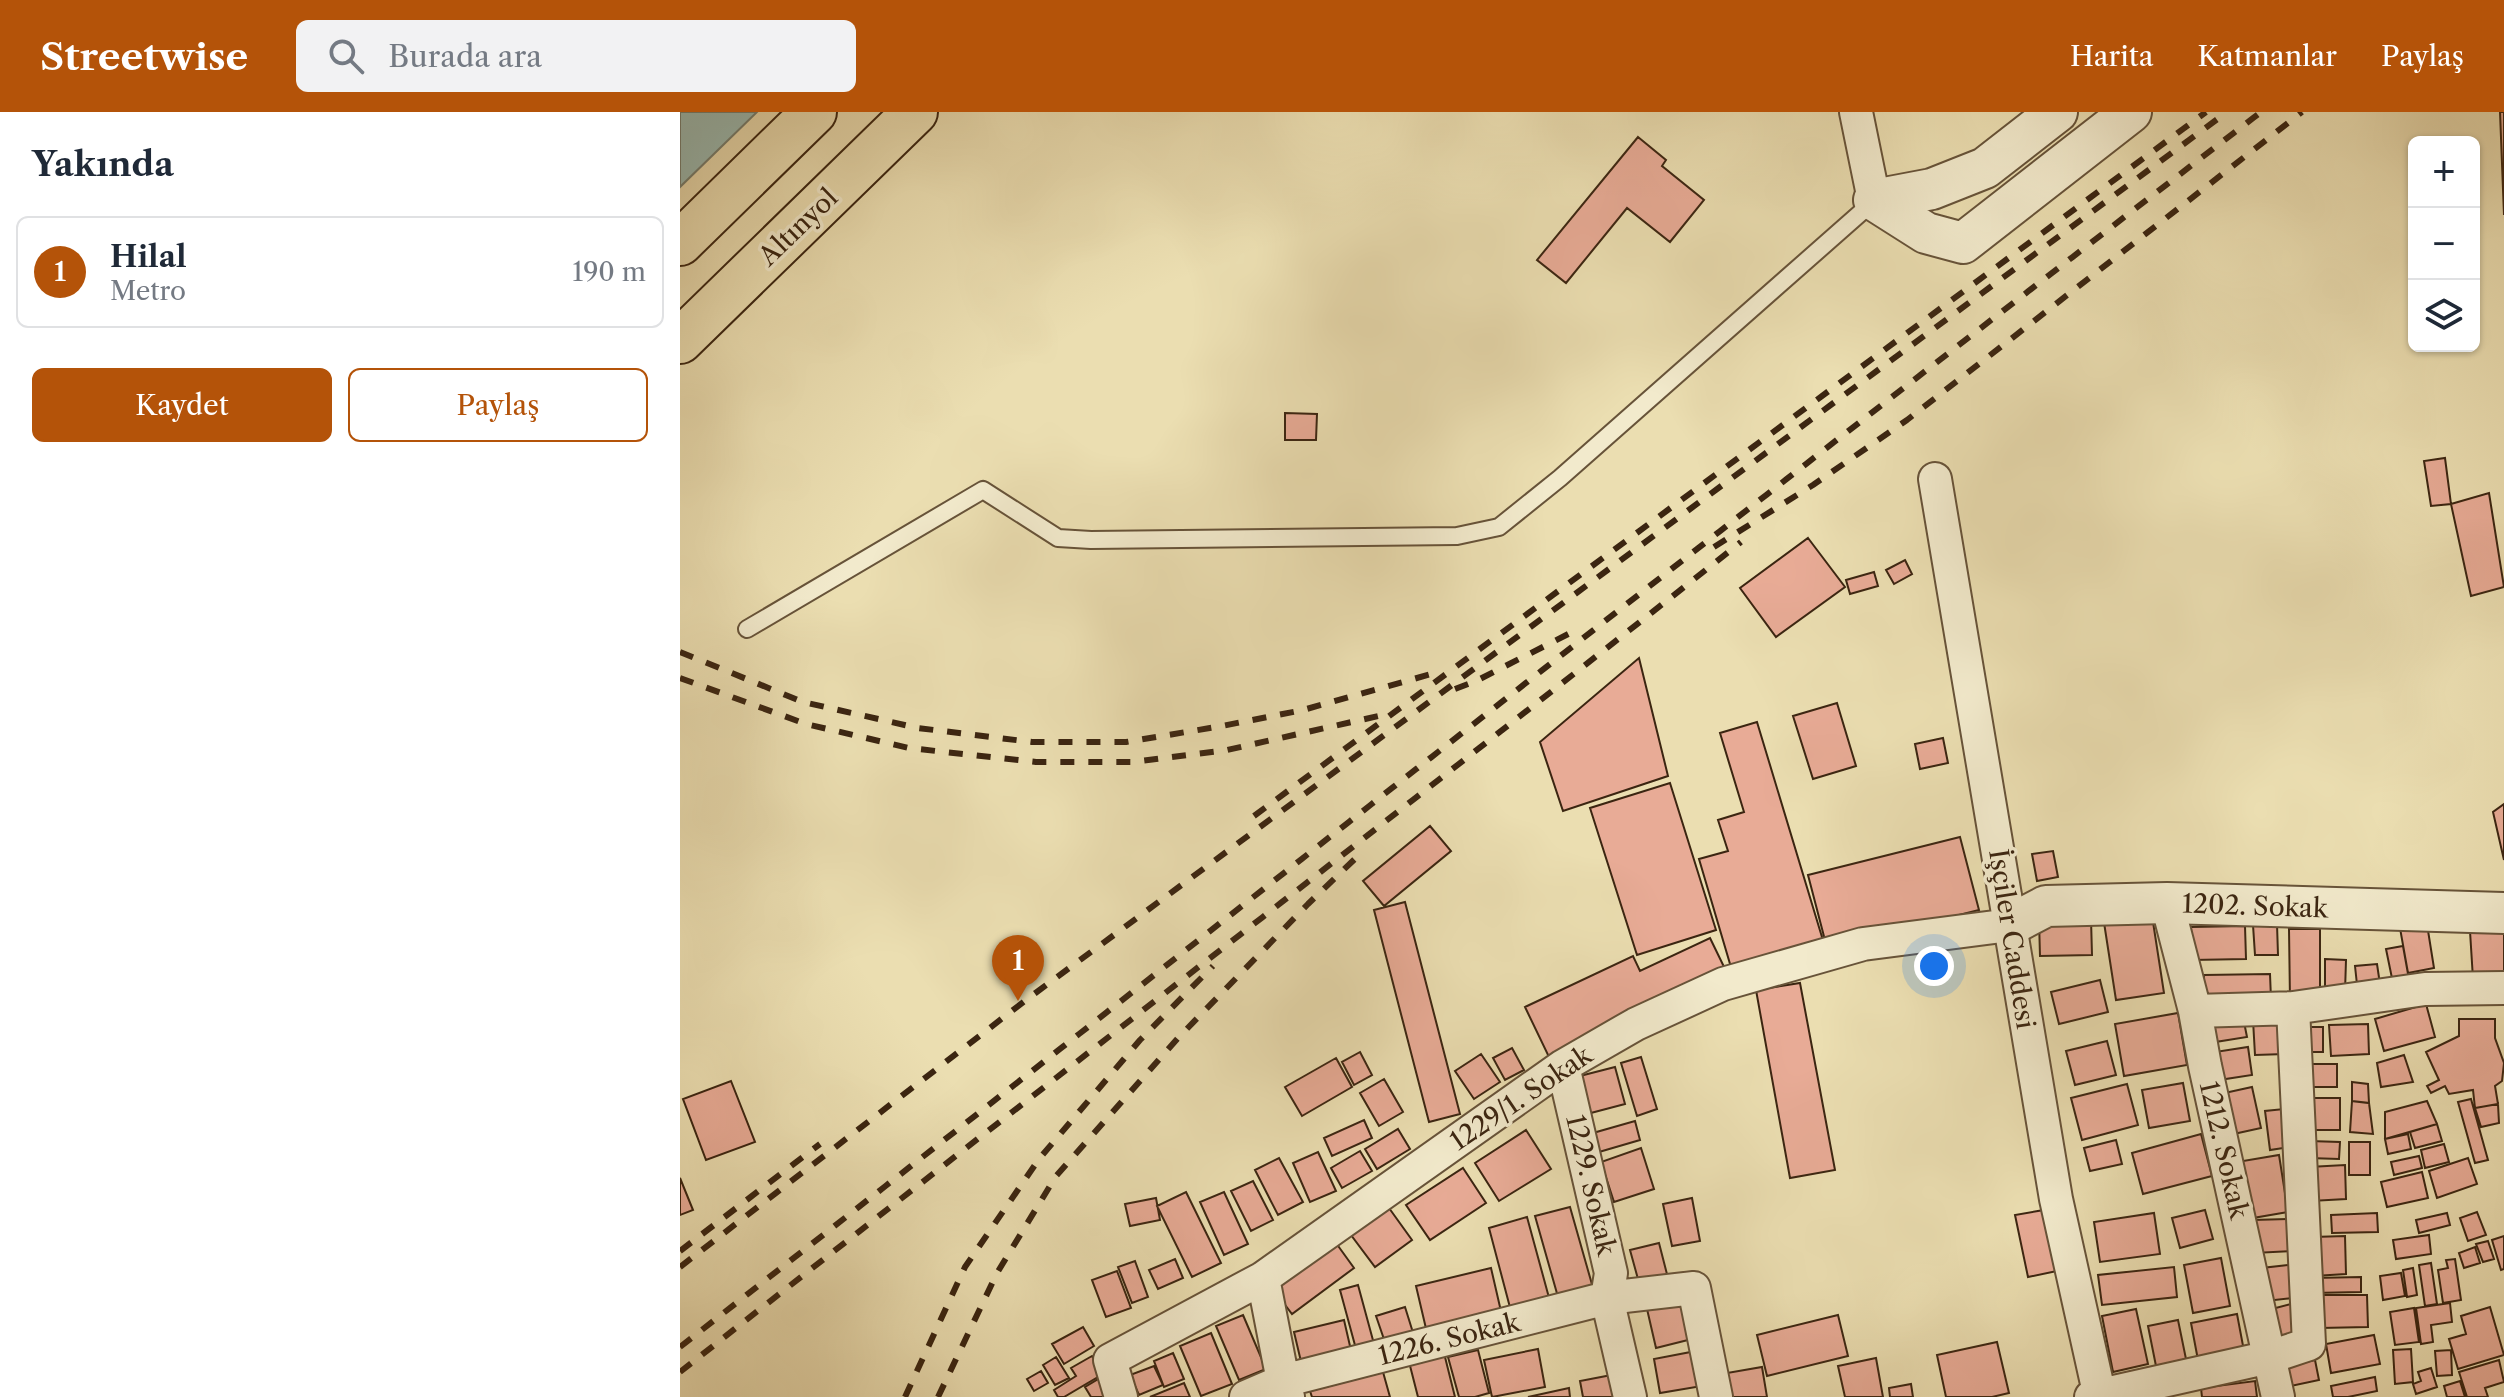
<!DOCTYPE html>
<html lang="tr">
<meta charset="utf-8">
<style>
body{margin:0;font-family:"Libre Caslon Text",serif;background:#f2f2f3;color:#1f2937}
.controls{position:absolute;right:24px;top:24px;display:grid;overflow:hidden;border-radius:12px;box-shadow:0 2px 6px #0004}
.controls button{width:72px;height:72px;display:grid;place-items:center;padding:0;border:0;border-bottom:2px solid #e0e1e3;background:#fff;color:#1f2937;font:40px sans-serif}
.you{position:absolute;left:1254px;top:854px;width:28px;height:28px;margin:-20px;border:6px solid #fff;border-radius:50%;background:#1a73e8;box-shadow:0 0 0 12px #1a73e833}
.badge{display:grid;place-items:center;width:52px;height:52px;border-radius:50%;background:#b45309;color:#fff;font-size:26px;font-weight:700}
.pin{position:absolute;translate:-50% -66px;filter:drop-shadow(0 2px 4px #0008)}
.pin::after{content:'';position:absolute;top:42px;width:28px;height:24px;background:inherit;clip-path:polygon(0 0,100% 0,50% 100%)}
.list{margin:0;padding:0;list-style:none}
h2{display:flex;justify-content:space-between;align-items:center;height:104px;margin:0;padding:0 32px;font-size:34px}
h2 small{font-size:26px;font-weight:400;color:#747a83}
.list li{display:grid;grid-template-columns:52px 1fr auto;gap:24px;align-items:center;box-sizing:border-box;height:112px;margin:0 16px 16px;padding:0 16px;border:2px solid #e0e1e3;border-radius:12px}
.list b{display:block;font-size:30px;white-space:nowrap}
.list p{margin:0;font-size:26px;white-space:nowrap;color:#747a83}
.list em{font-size:26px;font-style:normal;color:#747a83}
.actions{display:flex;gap:16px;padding:24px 32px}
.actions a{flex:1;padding:18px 0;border:2px solid #b45309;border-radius:12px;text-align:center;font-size:28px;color:#b45309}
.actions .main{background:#b45309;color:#fff}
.icon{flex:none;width:44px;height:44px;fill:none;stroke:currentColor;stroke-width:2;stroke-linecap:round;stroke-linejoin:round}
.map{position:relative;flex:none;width:1824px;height:1285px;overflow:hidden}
header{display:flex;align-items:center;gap:48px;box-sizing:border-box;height:112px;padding:0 40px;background:#b45309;color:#fff}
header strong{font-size:38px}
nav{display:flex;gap:44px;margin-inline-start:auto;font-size:28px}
.search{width:560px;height:72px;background:#f2f2f3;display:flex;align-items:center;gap:20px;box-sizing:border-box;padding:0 28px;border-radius:12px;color:#747a83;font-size:30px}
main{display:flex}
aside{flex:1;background:#fff}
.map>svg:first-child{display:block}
.water{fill:#9abbb3;stroke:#747f72;stroke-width:2}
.building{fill:#e8ab96;stroke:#3b2511;stroke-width:2}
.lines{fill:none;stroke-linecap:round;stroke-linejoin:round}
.service-casing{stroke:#675339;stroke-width:20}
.minor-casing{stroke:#675339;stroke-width:36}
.tertiary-casing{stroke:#675339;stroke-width:44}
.trunk-casing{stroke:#3b2511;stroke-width:48}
.service{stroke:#f2eacc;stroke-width:16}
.minor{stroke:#f2eacc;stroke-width:32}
.tertiary{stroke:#f2eacc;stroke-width:40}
.trunk{stroke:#ebdeb1;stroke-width:44}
.rail{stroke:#3b2511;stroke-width:6;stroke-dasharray:14 14;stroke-linecap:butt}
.labels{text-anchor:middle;stroke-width:7;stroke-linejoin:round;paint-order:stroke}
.street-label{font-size:26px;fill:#3b2511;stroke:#f2eacc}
</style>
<header>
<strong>Streetwise</strong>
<div class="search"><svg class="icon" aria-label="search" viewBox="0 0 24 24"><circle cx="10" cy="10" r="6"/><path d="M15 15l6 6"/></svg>Burada ara</div>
<nav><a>Harita</a><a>Katmanlar</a><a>Paylaş</a></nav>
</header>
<main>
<aside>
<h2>Yakında<small></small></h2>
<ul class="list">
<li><span class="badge">1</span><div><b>Hilal</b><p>Metro</p></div><em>190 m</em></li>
</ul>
<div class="actions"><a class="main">Kaydet</a><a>Paylaş</a></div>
</aside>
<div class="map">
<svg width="1824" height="1285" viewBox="0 0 1824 1285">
<rect width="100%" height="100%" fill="#ebdeb1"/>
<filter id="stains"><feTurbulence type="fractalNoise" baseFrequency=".0025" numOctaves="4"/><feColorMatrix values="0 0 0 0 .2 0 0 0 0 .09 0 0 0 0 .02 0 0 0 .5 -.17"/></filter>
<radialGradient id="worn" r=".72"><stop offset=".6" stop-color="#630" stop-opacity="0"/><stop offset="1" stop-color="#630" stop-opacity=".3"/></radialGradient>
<path class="water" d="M0,0H77L0,75Z"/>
<path class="building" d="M1820,0H1824V103Z
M958,25L986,48L982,54L1024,88L990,130L947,96L886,171L857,148Z
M605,301L637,302L636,328H605Z
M1765,346L1771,392L1751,394L1744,349Z
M1809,381L1824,475L1791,484L1771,392Z
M1128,426L1165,475L1096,525L1060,476Z
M1225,448L1232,462L1214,472L1206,458Z
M1194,460L1198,474L1170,482L1166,468Z
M959,546L988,664L883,699L860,630Z
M1157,591L1176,654L1133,667L1113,604Z
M1077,610L1145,835L1053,862L1019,747L1048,739L1038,708L1064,700L1040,621Z
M1263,626L1268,651L1240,657L1235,632Z
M990,671L1036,818L957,843L910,696Z
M1824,692V748L1813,700Z
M750,714L771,739L704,794L683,769Z
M1280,725L1299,798L1147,836L1128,763Z
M1373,739L1378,765L1357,769L1352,742Z
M725,790L780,1002L749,1010L694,798Z
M1471,797L1484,881L1436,888L1423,804Z
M1746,806L1754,856L1728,861L1720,816L1703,818L1702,813Z
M1411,807L1412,843L1360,844L1359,808Z
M1597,812L1598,843H1575L1573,813Z
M1565,814L1566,847L1512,848L1511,815Z
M1609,817H1640V888H1610Z
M1824,818V865L1793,867L1790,819Z
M1030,826L1047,861L869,945L845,895L953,844L960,859Z
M1723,834L1730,873L1714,876L1706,837Z
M1645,847L1666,848L1665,880H1645Z
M1697,852L1701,879L1678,882L1675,854Z
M1590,862L1591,887L1524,888V863Z
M1420,868L1428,900L1379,912L1371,880Z
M1120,871L1155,1058L1110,1066L1076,878Z
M1746,892L1755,925L1704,939L1695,907Z
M1498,901L1507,953L1444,964L1435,912Z
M1563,905L1567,925L1529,931L1525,912Z
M1604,907L1605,942L1575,943L1573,908Z
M1779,907H1815V926L1824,951L1822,969L1815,974L1818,992L1795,996L1793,978L1769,982L1765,974L1751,981L1747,974L1759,968L1746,940L1779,924Z
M1688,912L1689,942L1651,944L1649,913Z
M1624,915H1643V940H1624Z
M1427,929L1436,963L1395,973L1386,939Z
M1568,935L1572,963L1539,968L1535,940Z
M832,936L844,958L825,968L813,946Z
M680,940L692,963L674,973L662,950Z
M801,942L820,970L794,987L775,959Z
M1724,943L1733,970L1701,975L1697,951Z
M961,945L977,997L957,1004L941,951Z
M656,946L672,975L622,1004L605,975Z
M1625,952H1657V975H1625Z
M935,955L945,992L907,1002L896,965Z
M704,967L723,1000L699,1014L680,981Z
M51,969L75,1030L26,1048L3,987Z
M1672,970L1688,972L1689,991L1672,989Z
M1503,971L1510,1009L1469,1016L1462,978Z
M1447,972L1458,1013L1402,1028L1391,986Z
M1572,975L1581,1016L1549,1023L1540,982Z
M1626,986H1660V1018H1626Z
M1791,987L1808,1048L1795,1051L1778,990Z
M1672,989L1689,991L1693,1022L1670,1020Z
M1747,989L1757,1012L1705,1027V1000Z
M1818,992L1819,1011L1801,1015L1795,996Z
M1604,997L1609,1035L1590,1038L1585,999Z
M684,1008L692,1026L652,1044L644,1026Z
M955,1009L960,1028L919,1040L913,1021Z
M1757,1012L1762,1029L1735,1036L1730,1020Z
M718,1017L730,1037L697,1057L685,1037Z
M846,1018L871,1057L819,1089L795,1051Z
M1521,1022L1532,1064L1463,1082L1452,1041Z
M1728,1022L1731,1037L1708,1042L1705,1027Z
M1436,1028L1442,1052L1410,1059L1404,1036Z
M1629,1029L1660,1030L1659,1047L1629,1046Z
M1669,1030H1690V1063H1669Z
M1764,1032L1769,1050L1745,1056L1741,1038Z
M961,1036L974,1077L934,1090L921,1050Z
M680,1039L692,1059L662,1076L651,1056Z
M638,1040L656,1079L630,1090L613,1051Z
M1599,1043L1608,1100L1567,1107L1557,1050Z
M1739,1044L1742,1056L1714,1063L1711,1050Z
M599,1046L623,1090L598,1103L575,1058Z
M1788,1046L1797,1072L1757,1086L1749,1059Z
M1665,1053L1666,1087L1631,1089L1629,1055Z
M783,1056L806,1091L750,1128L726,1093Z
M1742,1060L1748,1086L1707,1095L1701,1070Z
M0,1066L13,1098L0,1103Z
M573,1069L593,1108L571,1119L551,1079Z
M506,1080L541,1151L512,1165L477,1094Z
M544,1080L568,1132L544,1143L520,1090Z
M476,1086L480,1108L450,1114L445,1092Z
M1012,1086L1020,1129L992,1134L983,1092Z
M890,1095L915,1183L880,1192L855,1104Z
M709,1096L732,1128L695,1155L671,1123Z
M1364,1098L1377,1159L1348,1165L1335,1103Z
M1525,1098L1533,1127L1500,1136L1492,1106Z
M1797,1100L1806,1123L1788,1129L1780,1106Z
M1474,1101L1480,1142L1420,1150L1414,1110Z
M1697,1101L1698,1120L1652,1121L1651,1103Z
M1767,1101L1770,1113L1739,1121L1736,1108Z
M847,1105L871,1193L832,1203L809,1116Z
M1610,1107L1612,1139L1574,1141L1573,1108Z
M1749,1123L1751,1142L1716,1147L1713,1128Z
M1665,1124L1666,1162L1634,1164L1633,1125Z
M1824,1124V1157L1821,1158L1812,1128Z
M1808,1129L1814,1147L1803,1150L1796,1132Z
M656,1131L674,1156L612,1202L593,1177Z
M979,1131L989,1170L961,1178L950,1138Z
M1795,1135L1800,1151L1784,1156L1779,1141Z
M1541,1146L1550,1194L1513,1201L1504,1153Z
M495,1147L503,1166L478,1177L469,1158Z
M1775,1147L1781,1188L1763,1191L1758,1158L1768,1156L1766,1148Z
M455,1149L468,1185L452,1191L438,1155Z
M1751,1151L1757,1192L1745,1194L1739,1153Z
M1617,1152L1621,1185L1586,1189L1582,1156Z
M1494,1155L1497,1185L1422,1193L1418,1163Z
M811,1156L823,1208L748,1225L736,1174Z
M1733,1156L1737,1183L1727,1185L1723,1158Z
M437,1159L451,1196L426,1205L412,1168Z
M1721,1161L1725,1184L1703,1188L1700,1164Z
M1681,1165V1180L1633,1181V1166Z
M678,1173L697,1243L679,1248L660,1178Z
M1639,1183H1687L1688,1215L1640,1216Z
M1003,1188L1012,1227L976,1236L967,1197Z
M1615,1191L1624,1226L1597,1232L1588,1198Z
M1770,1191L1772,1210L1751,1213L1753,1230L1741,1232L1736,1196Z
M725,1195L735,1227L707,1236L696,1204Z
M1810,1195L1824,1243L1778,1257L1769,1227L1786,1222L1781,1204Z
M1734,1196L1739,1230L1715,1233L1710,1200Z
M1456,1197L1468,1252L1433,1260L1422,1204Z
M1557,1202L1564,1239L1518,1248L1511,1211Z
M563,1203L586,1257L559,1268L536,1214Z
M1158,1203L1168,1244L1087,1264L1077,1223Z
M664,1208L673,1247L623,1258L614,1220Z
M1498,1208L1506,1247L1476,1254L1468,1214Z
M403,1215L414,1234L384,1252L372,1232Z
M531,1221L552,1272L521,1284L500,1234Z
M1694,1223L1700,1252L1651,1261L1646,1232Z
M1317,1230L1329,1281L1312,1285H1266L1257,1243Z
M762,1233L775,1285H738L727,1242Z
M858,1237L865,1275L812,1285L804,1248Z
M1731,1237L1733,1270L1715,1272L1713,1238Z
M798,1238L809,1281L795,1285H779L768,1245Z
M1771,1238L1772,1263L1757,1264L1755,1239Z
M1016,1239L1022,1274L980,1281L974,1247Z
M493,1241L504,1267L484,1275L474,1249Z
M412,1244L423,1262L384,1285H378L374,1278L396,1264L391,1256Z
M376,1245L389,1266L375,1273L363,1253Z
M1196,1246L1203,1285H1165L1158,1254Z
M1635,1248L1639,1268L1606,1275L1601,1255Z
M1819,1248L1824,1270L1805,1276L1808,1285H1787L1779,1260Z
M474,1254L483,1273L459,1283L450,1263Z
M1082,1255L1087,1285H1052L1047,1261Z
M1751,1256L1757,1275L1736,1282L1733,1272L1741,1269L1738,1260Z
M361,1259L368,1271L354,1279L347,1267Z
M703,1260L710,1285H632L630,1279Z
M942,1261L947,1285H903L900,1269Z
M425,1263L434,1278L422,1285H411L405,1275Z
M1695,1265L1697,1279L1668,1285H1653L1651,1274Z
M1575,1269L1577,1285H1522L1521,1276Z
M1780,1269L1785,1285H1767L1764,1274Z
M504,1271L510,1285H470Z
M1231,1272L1233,1285H1210L1209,1276Z
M889,1276L890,1285H848Z"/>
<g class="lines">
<defs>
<path id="service" d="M67,517L303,378L378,426L411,428L777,424L819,415L880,366L1194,89"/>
<path id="minor" d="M1176,0L1194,88
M1255,367L1376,1087L1420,1285
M1487,791L1515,899L1525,954L1598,1285
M1515,899L1613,896L1745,877L1824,876
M883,954L931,1161L927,1186L950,1285
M583,1166L603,1269L608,1285
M441,1285L430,1248L583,1166L883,954L956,912L1043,872L1183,832L1330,813
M566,1285L603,1269L927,1186L1014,1176L1036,1285
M1411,1285L1590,1245L1629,1232L1613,896"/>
<path id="tertiary" d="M1194,88L1246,121L1283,131L1451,0
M1194,88L1252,77L1305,56L1377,0
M1330,813L1366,794L1487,791L1824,801"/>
<path id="trunk" d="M0,131L134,0
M0,229L235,0"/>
</defs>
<use href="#service" class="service-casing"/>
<use href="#minor" class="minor-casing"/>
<use href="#tertiary" class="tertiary-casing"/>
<use href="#trunk" class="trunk-casing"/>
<use href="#service" class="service"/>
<use href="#minor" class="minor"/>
<use href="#tertiary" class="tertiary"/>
<use href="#trunk" class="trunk"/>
<path class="rail" d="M1034,435L1133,373L1227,308L1622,0
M0,540L123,590L238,616L352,630H446L542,614L623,598L762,559
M0,566L126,612L229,636L356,650H452L547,638L703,603
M775,577L796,569L900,516
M574,704L1526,0
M0,1139L140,1032
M0,1155L346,888L1547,0
M0,1235C527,823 1050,407 1581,0
M0,1260C353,982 709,709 1061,430
M225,1285L285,1155L359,1047L460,928L533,854
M258,1285L317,1161L376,1064L499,925L628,792L680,742"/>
</g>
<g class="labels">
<g class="street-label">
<text transform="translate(118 115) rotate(-44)" y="9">Altınyol</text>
<text transform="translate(1575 794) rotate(2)" y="9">1202. Sokak</text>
<text transform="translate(1332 827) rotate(81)" y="9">İşçiler Caddesi</text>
<text transform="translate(841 986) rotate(-34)" y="9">1229/1. Sokak</text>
<text transform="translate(1544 1038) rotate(77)" y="9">1212. Sokak</text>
<text transform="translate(911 1073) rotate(77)" y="9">1229. Sokak</text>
<text transform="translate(769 1227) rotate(-14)" y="9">1226. Sokak</text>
</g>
</g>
<rect width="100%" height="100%" filter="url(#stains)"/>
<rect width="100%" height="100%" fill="url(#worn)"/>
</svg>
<div class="controls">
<button>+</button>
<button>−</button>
<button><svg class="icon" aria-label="layers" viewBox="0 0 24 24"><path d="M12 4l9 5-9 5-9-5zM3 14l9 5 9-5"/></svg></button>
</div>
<div class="you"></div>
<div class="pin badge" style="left:338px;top:889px">1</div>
</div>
</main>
